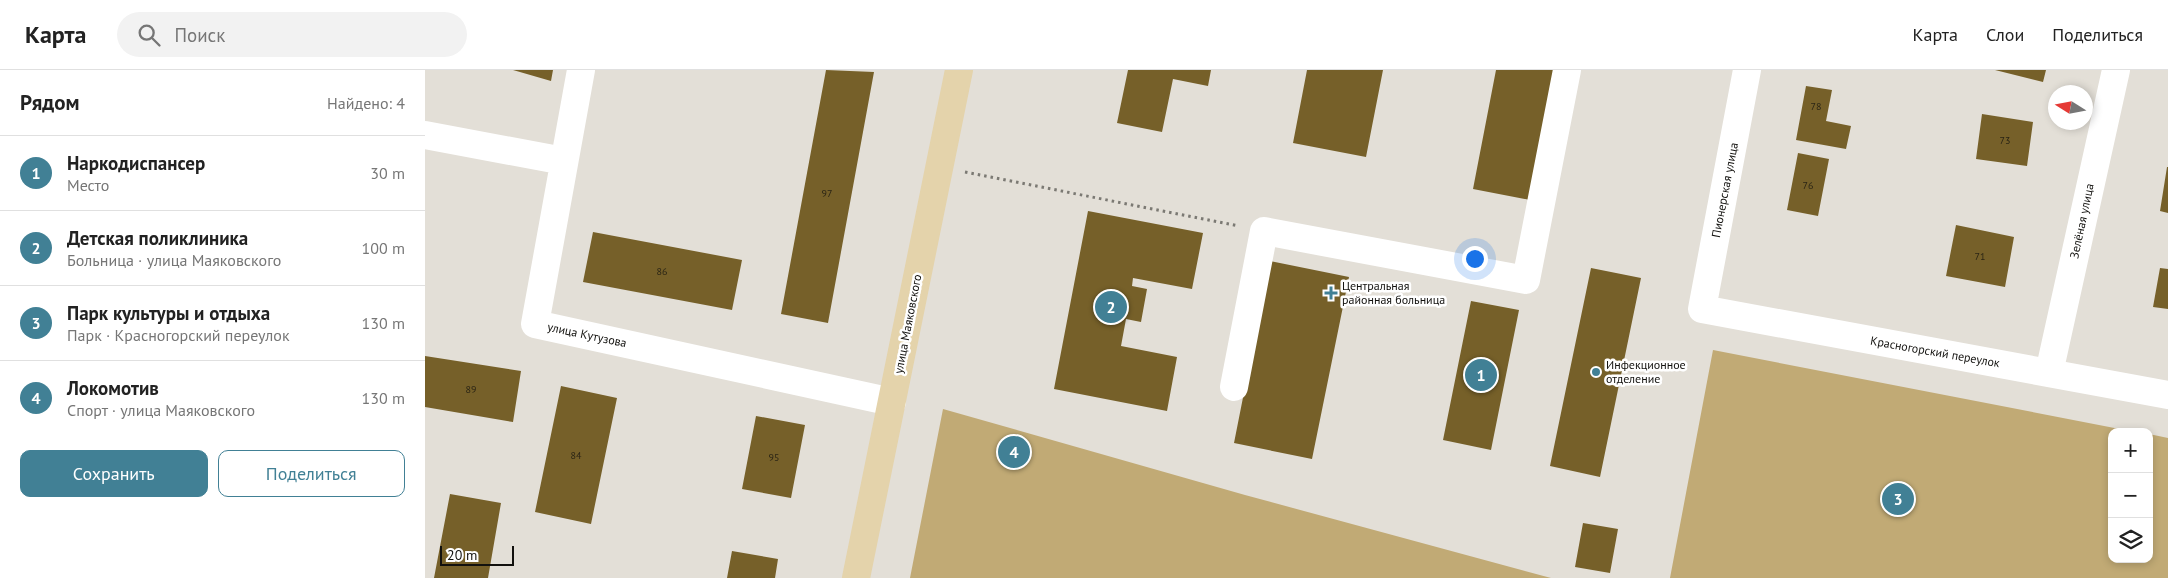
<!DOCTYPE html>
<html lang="ru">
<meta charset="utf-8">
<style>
body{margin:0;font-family:"PT Sans",sans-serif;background:#f2f2f2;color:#222}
.controls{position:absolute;right:15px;bottom:15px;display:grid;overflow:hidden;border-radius:10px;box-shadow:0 2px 8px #0003}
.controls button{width:45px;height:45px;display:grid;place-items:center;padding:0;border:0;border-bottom:1px solid #e0e0e0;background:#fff;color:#222;font:25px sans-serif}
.compass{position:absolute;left:1623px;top:15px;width:45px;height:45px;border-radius:50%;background:#fff;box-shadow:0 2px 8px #0003;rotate:281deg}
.scale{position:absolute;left:15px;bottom:12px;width:74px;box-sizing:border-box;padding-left:5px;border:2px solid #12110e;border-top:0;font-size:14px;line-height:18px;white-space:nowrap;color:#12110e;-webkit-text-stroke:4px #fff;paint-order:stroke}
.you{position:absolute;left:1049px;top:188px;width:18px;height:18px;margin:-12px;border:4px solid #fff;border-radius:50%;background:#1a73e8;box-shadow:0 0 0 8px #1a73e833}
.badge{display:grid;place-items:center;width:32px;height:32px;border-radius:50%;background:#418095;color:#fff;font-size:16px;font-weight:700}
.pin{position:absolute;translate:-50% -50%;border:2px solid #fff;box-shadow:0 1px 5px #0006}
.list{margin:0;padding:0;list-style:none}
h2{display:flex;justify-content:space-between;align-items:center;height:65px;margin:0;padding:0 20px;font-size:21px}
h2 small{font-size:16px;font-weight:400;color:#767676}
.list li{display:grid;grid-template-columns:32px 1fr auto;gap:15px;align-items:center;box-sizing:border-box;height:75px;padding:0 20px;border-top:1px solid #e0e0e0}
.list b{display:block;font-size:19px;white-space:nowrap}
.list p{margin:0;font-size:16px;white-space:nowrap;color:#767676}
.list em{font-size:16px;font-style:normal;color:#767676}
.actions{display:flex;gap:10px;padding:15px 20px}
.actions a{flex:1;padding:11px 0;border:1px solid #418095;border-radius:10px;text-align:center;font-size:18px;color:#418095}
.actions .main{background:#418095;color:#fff}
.icon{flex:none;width:28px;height:28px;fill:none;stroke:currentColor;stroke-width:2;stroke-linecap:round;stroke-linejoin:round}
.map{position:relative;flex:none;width:1743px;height:508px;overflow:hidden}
header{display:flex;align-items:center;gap:30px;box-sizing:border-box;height:70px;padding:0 25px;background:#fff;border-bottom:1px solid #e0e0e0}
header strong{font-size:24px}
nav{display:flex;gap:28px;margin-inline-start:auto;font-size:18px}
.search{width:350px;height:45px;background:#f2f2f2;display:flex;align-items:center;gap:12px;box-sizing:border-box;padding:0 18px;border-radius:28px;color:#767676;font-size:19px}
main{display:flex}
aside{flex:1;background:#fff}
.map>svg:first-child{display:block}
.green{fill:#c1aa75}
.building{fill:#766029}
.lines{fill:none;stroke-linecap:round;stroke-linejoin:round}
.path{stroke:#7b7973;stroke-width:3;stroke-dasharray:2.5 4;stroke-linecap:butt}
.minor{stroke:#fff;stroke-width:28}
.major{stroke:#e4d3ab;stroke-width:28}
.poi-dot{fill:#418095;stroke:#fff;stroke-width:2}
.labels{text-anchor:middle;stroke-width:5;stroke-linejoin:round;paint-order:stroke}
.number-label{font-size:10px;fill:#2b2515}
.street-label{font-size:12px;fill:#12110e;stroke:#fff}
.poi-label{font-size:12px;fill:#12110e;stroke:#fff;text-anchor:start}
</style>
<header>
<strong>Карта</strong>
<div class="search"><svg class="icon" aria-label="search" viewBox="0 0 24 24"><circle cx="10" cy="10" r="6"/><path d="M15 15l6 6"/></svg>Поиск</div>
<nav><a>Карта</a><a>Слои</a><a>Поделиться</a></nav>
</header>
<main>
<aside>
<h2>Рядом<small>Найдено: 4</small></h2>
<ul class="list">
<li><span class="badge">1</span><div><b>Наркодиспансер</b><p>Место</p></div><em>30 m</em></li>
<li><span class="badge">2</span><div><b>Детская поликлиника</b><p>Больница · улица Маяковского</p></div><em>100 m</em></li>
<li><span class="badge">3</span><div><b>Парк культуры и отдыха</b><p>Парк · Красногорский переулок</p></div><em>130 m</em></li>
<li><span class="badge">4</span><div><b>Локомотив</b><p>Спорт · улица Маяковского</p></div><em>130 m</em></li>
</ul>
<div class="actions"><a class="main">Сохранить</a><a>Поделиться</a></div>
</aside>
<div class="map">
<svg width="1743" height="508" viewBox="0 0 1743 508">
<rect width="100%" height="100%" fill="#e3dfd7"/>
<path class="green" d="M1288,280L1710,362H1687V489H1724V364L1743,368V508H1245Z
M518,339L820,425L1126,508H485Z"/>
<path class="building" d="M88,0H128L126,11Z
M401,0L449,2L403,253L356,244Z
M703,0H786L783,16L748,9L737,62L692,53Z
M882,0H958L941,87L868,73Z
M1071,0H1131L1105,130L1048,119Z
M1570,0H1621L1618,12Z
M1381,16L1407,20L1401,51L1426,56L1421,79L1371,70Z
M1557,44L1608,52L1602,96L1551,89Z
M1373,83L1404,89L1393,146L1362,140Z
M1742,97H1743V143L1735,141Z
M663,141L778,163L767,219L708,208L707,216L722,219L716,252L701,249L696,276L752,287L742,341L629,319Z
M1531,155L1589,167L1580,217L1521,206Z
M168,162L317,190L307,240L158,212Z
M845,191L924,207L887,389L809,373Z
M1166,198L1216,208L1175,407L1125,396Z
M1735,198L1743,199V239L1728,237Z
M1046,231L1094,240L1066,380L1018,370Z
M0,286L96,301L88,352L0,337Z
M136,316L192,328L166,454L110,442Z
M331,346L380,355L366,428L317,419Z
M25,424L76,433L63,508H9Z
M1158,453L1193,459L1185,503L1150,497Z
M307,481L353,489L350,508H302Z"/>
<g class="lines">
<path class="path" d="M540,102L814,156"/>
<path class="minor" d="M156,0L110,254L467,332
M1322,0L1277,239L1743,325
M0,65L139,91
M1624,303L1691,0
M809,317L839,161L1101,210L1142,0"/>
<path class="major" d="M431,508L534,0"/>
</g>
<g class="poi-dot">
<path d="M903.5 215.5h5v5h5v5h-5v5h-5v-5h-5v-5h5z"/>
<circle cx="1171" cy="302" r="5"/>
</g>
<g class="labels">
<g class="number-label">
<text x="1391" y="40">78</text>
<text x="1580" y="74">73</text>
<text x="1383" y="119">76</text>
<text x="402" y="127">97</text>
<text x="1555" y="190">71</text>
<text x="237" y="205">86</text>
<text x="46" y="323">89</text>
<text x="151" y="389">84</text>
<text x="349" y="391">95</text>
</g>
<g class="street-label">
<text transform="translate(1300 120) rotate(-79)" y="4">Пионерская улица</text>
<text transform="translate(1657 151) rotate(-78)" y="4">Зелёная улица</text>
<text transform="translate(483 254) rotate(-79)" y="4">улица Маяковского</text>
<text transform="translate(162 265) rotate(12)" y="4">улица Кутузова</text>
<text transform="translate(1510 282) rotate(10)" y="4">Красногорский переулок</text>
</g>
<g class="poi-label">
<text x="917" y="220">Центральная<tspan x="917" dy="14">районная больница</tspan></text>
<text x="1181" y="299">Инфекционное<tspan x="1181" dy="14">отделение</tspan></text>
</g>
</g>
</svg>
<div class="controls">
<button>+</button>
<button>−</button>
<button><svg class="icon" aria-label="layers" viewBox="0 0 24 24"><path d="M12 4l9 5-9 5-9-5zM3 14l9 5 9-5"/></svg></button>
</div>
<svg class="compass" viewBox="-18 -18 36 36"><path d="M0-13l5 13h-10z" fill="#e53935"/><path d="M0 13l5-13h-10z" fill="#767676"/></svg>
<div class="scale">20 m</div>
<div class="you"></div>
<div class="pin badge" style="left:1056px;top:305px">1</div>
<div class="pin badge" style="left:686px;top:237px">2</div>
<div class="pin badge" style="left:1473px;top:429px">3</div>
<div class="pin badge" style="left:589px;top:382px">4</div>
</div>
</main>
